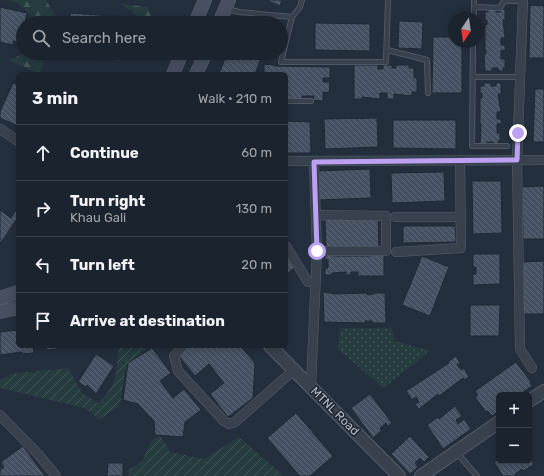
<!DOCTYPE html>
<meta charset="utf-8">
<style>
body{margin:0;font-family:Rubik,sans-serif;background:#282f3a;color:#f1f3f6}
.controls{position:absolute;right:12px;bottom:12px;display:grid;overflow:hidden;border-radius:6px;box-shadow:0 2px 10px #0003}
.controls button{width:36px;height:36px;display:grid;place-items:center;padding:0;border:0;border-bottom:1px solid #39404a;background:#1b232e;color:#f1f3f6;font:20px sans-serif}
.compass{position:absolute;left:448px;top:12px;width:36px;height:36px;border-radius:50%;background:#1b232e;box-shadow:0 2px 10px #0003;rotate:193deg}
.stop{position:absolute;width:12px;height:12px;margin:-9px;border:3px solid #bca0f2;border-radius:50%;background:#fff}
.stop.end{background:#bca0f2;border-color:#fff;box-shadow:0 1px 4px #0008}
.list{margin:0;padding:0;list-style:none}
h2{display:flex;justify-content:space-between;align-items:center;height:52px;margin:0;padding:0 16px;font-size:17px}
h2 small{font-size:13px;font-weight:400;color:#a0a4aa}
.list li{display:grid;grid-template-columns:26px 1fr auto;gap:12px;align-items:center;box-sizing:border-box;height:56px;padding:0 16px;border-top:1px solid #39404a}
.list b{display:block;font-size:15px;white-space:nowrap}
.list p{margin:0;font-size:13px;white-space:nowrap;color:#a0a4aa}
.list em{font-size:13px;font-style:normal;color:#a0a4aa}
.icon{flex:none;width:22px;height:22px;fill:none;stroke:currentColor;stroke-width:2;stroke-linecap:round;stroke-linejoin:round}
.map{position:relative;flex:none;width:544px;height:476px;overflow:hidden}
.search{position:absolute;background:#1b232e;box-shadow:0 2px 10px #0003;left:16px;top:16px;width:272px;height:44px;display:flex;align-items:center;gap:10px;box-sizing:border-box;padding:0 14px;border-radius:22px;color:#a0a4aa;font-size:15px}
.panel{position:absolute;background:#1b232e;box-shadow:0 2px 10px #0003;left:16px;top:72px;width:272px;height:276px;border-radius:6px}
.map>svg:first-child{display:block}
.grass{fill:url(#grass-dots)}
.forest{fill:url(#forest-firs)}
.garden{fill:url(#garden-furrows)}
.building{fill:url(#building-back-hatch);stroke:#1f2835}
.lines{fill:none;stroke-linecap:round;stroke-linejoin:round}
.service-casing{stroke:#565f6c;stroke-width:6}
.minor-casing{stroke:#565f6c;stroke-width:10}
.tertiary-casing{stroke:#565f6c;stroke-width:14}
.secondary-casing{stroke:#565f6c;stroke-width:14}
.service{stroke:#38414e;stroke-width:4.5}
.minor{stroke:#38414e;stroke-width:9}
.tertiary{stroke:#38414e;stroke-width:12}
.secondary{stroke:#465061;stroke-width:13}
.route{stroke:#bca0f2;stroke-width:5}
.labels{text-anchor:middle;stroke-width:3;stroke-linejoin:round;paint-order:stroke}
.street-label{font-size:12px;fill:#b4bcc9;stroke:#1d2633}
</style>
<div class="map">
<svg width="544" height="476" viewBox="0 0 544 476">
<defs>
<pattern id="grass-dots" width="8" height="8" patternUnits="userSpaceOnUse"><rect width="8" height="8" fill="#263c3f"/><path d="M2 2h.1M6 6h.1" fill="none" stroke="#435659" stroke-width="1.8" stroke-linecap="round"/></pattern>
<pattern id="forest-firs" width="22" height="20" patternUnits="userSpaceOnUse"><rect width="22" height="20" fill="#263c3f"/><path d="M5 1l3.5 6h-7zM16 11l3.5 6h-7z" fill="#435659"/></pattern>
<pattern id="garden-furrows" width="10" height="10" patternUnits="userSpaceOnUse"><rect width="10" height="10" fill="#263c3f"/><path d="M-1 1l2-2M0 10L10 0M9 11l2-2" fill="none" stroke="#435659"/></pattern>
<pattern id="building-back-hatch" width="6" height="6" patternUnits="userSpaceOnUse"><rect width="6" height="6" fill="#455162"/><path d="M-1 5l2 2M0 0l6 6M5-1l2 2" fill="none" stroke="#5d6877"/></pattern>
</defs>
<rect width="100%" height="100%" fill="#242f3e"/>
<path class="grass" d="M340,328H392L394,341L430,351L383,388L338,349Z"/>
<path class="forest" d="M8,0H46L55,15L52,23H35V20L18,3Z
M120,4L148,7L153,21L151,23H141L132,11Z
M26,53H45L40,74L8,60Z"/>
<path class="garden" d="M119,346H150L131,362L125,371L120,405L99,420L85,408L0,388V380L11,374L68,368L82,393L98,403C118,385 116,371 119,346Z
M160,435L170,452L204,459L239,437L284,476H129V470L142,461L152,440Z"/>
<path class="building" d="M266,0H282L280,6Z
M530,5L544,6V58H529Z
M0,7L27,13L25,23H23L21,43L13,41V45L0,42Z
M488,9H496V12H500L501,9H505V20H503L505,38H501V45H505V51L501,50V59H505V68H503V71H498V68H492V71H485L484,54H486V50H485V24L487,25V20H485V12H488Z
M70,13L126,17V23H70Z
M399,21L423,22L422,49L398,48Z
M315,23L370,24V51L315,50Z
M433,37H454V42H462V93H432Z
M96,53H122L121,61L96,60Z
M227,53H263L255,74H219Z
M264,64L275,65V66L330,67V78H323V82H330L329,93L323,92V101L313,100L314,96H302V100L286,99V74H264Z
M354,65H378V69H383V65H392V68H396V65H409V68H414V78H417V92H412V96L394,94V99H387V93H380V99L362,97V99H354Z
M13,83L18,85V126L0,118V112Z
M484,83H491V86H496V83H501V94H498L501,112H497V119H501V124H497V133H500V141H498V145H493V142H487V145H480L481,124H480V98H482V93H480V86H484Z
M535,89H544V142H533Z
M377,118L378,147L325,149L324,119Z
M393,120H456V149L393,148Z
M286,121L310,122L311,153H286Z
M370,169L371,198L318,200L317,171Z
M444,172L445,201L392,203L391,173Z
M472,181H501L502,233L473,234Z
M544,186V239H523L522,187Z
M18,207V222L16,220L0,244V210L11,218Z
M378,218L379,247L326,248L325,219Z
M403,226H455L456,242L403,243Z
M325,253H333V256H371V254H384V276H358V272H351V275H346V272L332,273V275H325V268H328V260H325Z
M473,254H500V284L473,285V274H476V267H473Z
M286,256L296,266L286,275Z
M422,256L449,267L430,316L402,305Z
M544,261V314H523V262Z
M323,292L336,294L367,293V295L374,294L373,293H385L386,323H372V321H365V323L324,322Z
M470,305H500L499,336H470Z
M18,330V346H33L34,353L22,354V352L0,355V332Z
M46,346H57V349L47,350Z
M188,346H240L255,363L253,398L228,417L210,394L224,383L209,364L195,376L178,355Z
M152,348L171,373L160,381L173,398L184,389L201,410L185,422L183,437L155,435L154,421L138,404L123,400L128,363Z
M96,354L114,366L96,394L87,385L86,387L78,382Z
M456,356L460,363L457,365L461,370L464,368L469,377L464,380L463,378L439,396L438,394L419,409L415,404L419,402L416,397L412,400L406,391L449,363L448,362Z
M516,362L531,382L530,383L532,386L519,395H499V406L496,408L499,411L492,416L488,411L486,412L475,397L478,395L475,391Z
M370,394L392,423L388,426L386,423L380,428L382,430L373,438L351,408Z
M455,406L462,416L456,420L458,424L464,419L471,429L443,449L427,425L438,417L439,419Z
M296,413L333,456L310,476H300L267,438Z
M410,436L429,457L424,462L420,458L415,463L418,467L410,474L391,454Z
M23,446L45,476H0V470L4,467L1,462Z
M529,457L534,464L524,471L522,469L515,474L516,476H503L494,462L499,459V461H529Z
M108,463H123V476H107Z"/>
<g class="lines">
<defs>
<path id="service" d="M474,7L500,8L504,1H523
M227,9L239,12L292,17L281,62H386L388,0
M292,17L300,7L302,0
M474,18V0
M473,42L472,146H507
M387,50L427,60L428,93
M473,77H520
M286,101H311
M456,452L477,476"/>
<path id="minor" d="M523,0L517,160L520,349L532,368
M0,129L18,141
M286,161L544,160
M316,215L386,216V251H317
M395,217H460
M286,246L308,282
M396,252L461,248L460,160
M183,346L174,356L178,371L224,421L229,424L235,422L294,370
M311,386L317,251L314,162
M0,415L38,454L56,476"/>
<path id="tertiary" d="M270,346L399,476
M529,401L544,391
M421,476L499,422"/>
<path id="secondary" d="M195,23L205,0
M219,23L229,0
M173,74L182,53
M196,74L206,53
M0,298L18,292
M0,312L18,308"/>
</defs>
<use href="#service" class="service-casing"/>
<use href="#minor" class="minor-casing"/>
<use href="#tertiary" class="tertiary-casing"/>
<use href="#secondary" class="secondary-casing"/>
<use href="#service" class="service"/>
<use href="#minor" class="minor"/>
<use href="#tertiary" class="tertiary"/>
<use href="#secondary" class="secondary"/>
</g>
<g class="lines">
<path class="route" d="M317,251L314,162L517,160L518,133"/>
</g>
<g class="labels">
<g class="street-label">
<text transform="translate(335 411) rotate(45)" y="4">MTNL Road</text>
</g>
</g>
</svg>
<div class="controls">
<button>+</button>
<button>−</button>
</div>
<svg class="compass" viewBox="-18 -18 36 36"><path d="M0-13l5 13h-10z" fill="#e53935"/><path d="M0 13l5-13h-10z" fill="#a0a4aa"/></svg>
<div class="stop" style="left:317px;top:251px"></div>
<div class="stop end" style="left:518px;top:133px"></div>
<div class="search"><svg class="icon" aria-label="search" viewBox="0 0 24 24"><circle cx="10" cy="10" r="6"/><path d="M15 15l6 6"/></svg>Search here</div>
<section class="panel">
<h2>3 min<small>Walk · 210 m</small></h2>
<ul class="list">
<li><svg class="icon" aria-label="ahead" viewBox="0 0 24 24"><path d="M12 20V5M6 11l6-6 6 6"/></svg><div><b>Continue</b></div><em>60 m</em></li>
<li><svg class="icon" aria-label="right" viewBox="0 0 24 24"><path d="M7 20v-9h11M14 6l5 5-5 5"/></svg><div><b>Turn right</b><p>Khau Gali</p></div><em>130 m</em></li>
<li><svg class="icon" aria-label="left" viewBox="0 0 24 24"><path d="M17 20v-9H6M10 6l-5 5 5 5"/></svg><div><b>Turn left</b></div><em>20 m</em></li>
<li><svg class="icon" aria-label="arrive" viewBox="0 0 24 24"><path d="M6 21V4h12l-3 4 3 4H6"/></svg><div><b>Arrive at destination</b></div></li>
</ul>
</section>
</div>
